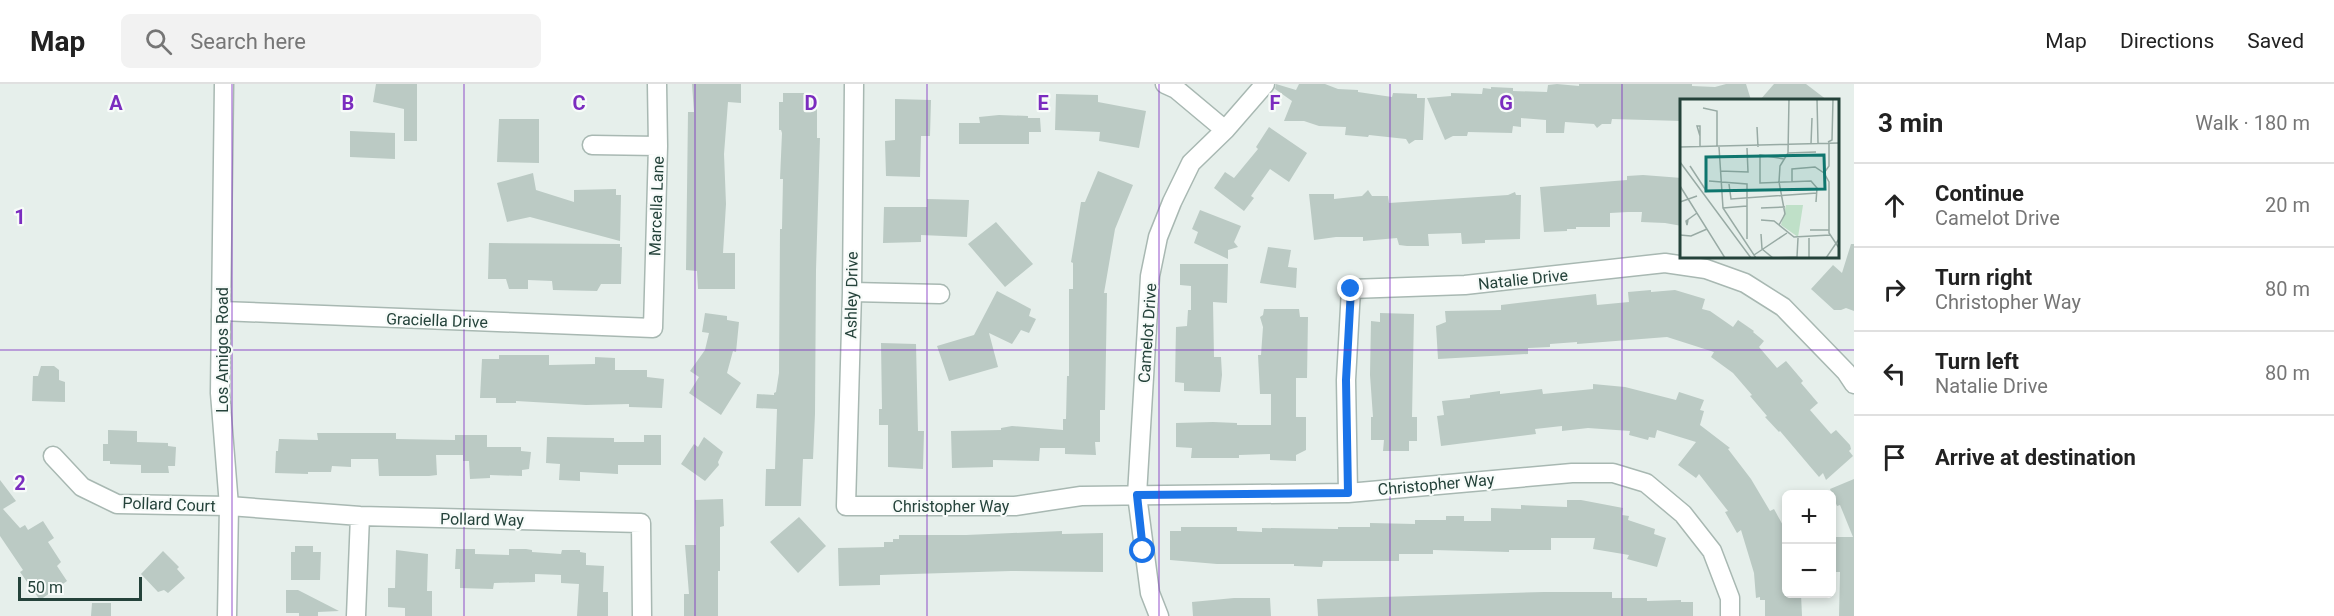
<!DOCTYPE html>
<meta charset="utf-8">
<style>
body{margin:0;font-family:Roboto,sans-serif;background:#f2f2f2;color:#222}
.controls{position:absolute;right:18px;bottom:18px;display:grid;overflow:hidden;border-radius:9px;box-shadow:0 3px 9px #0003}
.controls button{width:54px;height:54px;display:grid;place-items:center;padding:0;border:0;border-bottom:2px solid #e0e0e0;background:#fff;color:#222;font:30px sans-serif}
.scale{position:absolute;left:18px;bottom:15px;width:124px;box-sizing:border-box;padding-left:6px;border:3px solid #24423a;border-top:0;font-size:16px;line-height:21px;white-space:nowrap;color:#24423a;-webkit-text-stroke:4px #f7fbf9;paint-order:stroke}
.stop{position:absolute;width:18px;height:18px;margin:-14px;border:4px solid #1a73e8;border-radius:50%;background:#fff}
.stop.end{background:#1a73e8;border-color:#fff;box-shadow:0 2px 6px #0008}
.list{margin:0;padding:0;list-style:none}
h2{display:flex;justify-content:space-between;align-items:center;height:78px;margin:0;padding:0 24px;font-size:26px}
h2 small{font-size:20px;font-weight:400;color:#767676}
.list li{display:grid;grid-template-columns:39px 1fr auto;gap:18px;align-items:center;box-sizing:border-box;height:84px;padding:0 24px;border-top:2px solid #e0e0e0}
.list b{display:block;font-size:22px;white-space:nowrap}
.list p{margin:0;font-size:20px;white-space:nowrap;color:#767676}
.list em{font-size:20px;font-style:normal;color:#767676}
.icon{flex:none;width:33px;height:33px;fill:none;stroke:currentColor;stroke-width:2;stroke-linecap:round;stroke-linejoin:round}
.map{position:relative;flex:none;width:1854px;height:532px;overflow:hidden}
header{display:flex;align-items:center;gap:36px;box-sizing:border-box;height:84px;padding:0 30px;background:#fff;border-bottom:2px solid #e0e0e0}
header strong{font-size:28px}
nav{display:flex;gap:33px;margin-inline-start:auto;font-size:21px}
.search{width:420px;height:54px;background:#f2f2f2;display:flex;align-items:center;gap:15px;box-sizing:border-box;padding:0 21px;border-radius:9px;color:#767676;font-size:22px}
main{display:flex}
aside{flex:1;background:#fff}
.map>svg:first-child{display:block}
.building{fill:#bbcac4}
.lines{fill:none;stroke-linecap:round;stroke-linejoin:round}
.minor-casing{stroke:#a8b8b2;stroke-width:21}
.tertiary-casing{stroke:#a8b8b2;stroke-width:21}
.minor{stroke:#fff;stroke-width:18}
.tertiary{stroke:#fff;stroke-width:18}
.route{stroke:#1a73e8;stroke-width:8}
.grid{fill:none;stroke:#7b2cbf;stroke-width:1.5;stroke-opacity:0.55}
.labels{text-anchor:middle;stroke-width:4.5;stroke-linejoin:round;paint-order:stroke}
.street-label{font-size:16px;fill:#24423a;stroke:#f7fbf9}
.inset-road{fill:none;stroke:#98aaa4;stroke-width:1.5}
.view{fill:#0f766e;fill-opacity:0.15;stroke:#0f766e;stroke-width:3}
.inset-edge{fill:none;stroke:#24423a;stroke-width:3}
.grid-label{font-size:20px;text-anchor:middle;font-weight:bold;fill:#7b2cbf;stroke:#f7fbf9;stroke-width:4.5;stroke-linejoin:round;paint-order:stroke}
</style>
<header>
<strong>Map</strong>
<div class="search"><svg class="icon" aria-label="search" viewBox="0 0 24 24"><circle cx="10" cy="10" r="6"/><path d="M15 15l6 6"/></svg>Search here</div>
<nav><a>Map</a><a>Directions</a><a>Saved</a></nav>
</header>
<main>
<div class="map">
<svg width="1854" height="532" viewBox="0 0 1854 532">
<rect width="100%" height="100%" fill="#e6efeb"/>
<path class="building" d="M376,0H417V57H404V25L373,18Z
M692,0H741V19L728,18L724,70L726,120L723,169H735V205H698L697,187L686,186L688,28H694Z
M1276,0L1296,6L1299,0H1325L1338,5L1358,6V8L1392,13L1393,9L1417,10V14H1425L1423,56H1415L1409,60L1406,55L1369,51L1368,53L1345,51L1346,43L1319,42L1304,37H1284L1292,17L1275,5Z
M1557,0L1579,2V0H1692V2L1715,3L1726,0H1746L1751,16H1682V37L1612,35L1611,40H1602L1597,44L1594,40L1565,38L1564,49H1546V36L1521,34V43L1513,42L1512,49L1468,48L1467,52H1453L1445,56L1427,14L1451,12V9L1482,10L1483,4L1491,5V3L1513,4V7L1547,8L1548,1Z
M1774,0H1806L1827,16H1760Z
M783,9H814V24H817V54H820L816,186L815,330L813,375H803L801,422H765L766,385H775L777,325L756,324L757,310L774,311V309L776,308L779,289L780,145H782L783,95H780L782,49L781,46H779V18H783Z
M1056,10L1098,11V18L1146,27L1139,64L1099,57L1100,48L1055,46Z
M895,15L931,16L930,52H921L920,93L886,92L885,57L895,56Z
M999,31L1028,32V34H1040L1041,48H1029V60H959V39H980L979,33Z
M499,35H539V79L497,78Z
M1269,43L1307,69L1289,98L1270,85L1251,112L1254,114L1244,127L1214,104L1225,88L1234,94L1258,65L1256,63Z
M350,47L395,49V75L350,73Z
M1098,87L1133,101L1115,145L1104,209H1107L1105,326H1100V358H1095L1096,371L1065,370V364H1040L1039,377L993,376V383L952,384L951,347L1001,346V344L1012,342L1063,346V335H1066L1067,292H1069V205H1073V179L1071,178L1081,118H1085Z
M533,89L536,106L574,118V106L616,105V111H621L620,157L530,133L507,138L497,99Z
M1643,91L1682,94V142L1665,139L1641,138L1642,128H1628L1610,129V143H1576V145H1567V147L1544,148L1540,103L1627,96V92Z
M1368,106L1372,112H1388L1389,119L1508,111L1515,108L1516,111H1521L1520,155L1485,156V159L1462,160L1461,149L1428,150L1429,162H1407L1399,161L1397,154L1363,157V153H1336L1314,156L1309,110H1334V115L1362,112Z
M927,115L969,116L967,153L921,151V158L883,159L884,123H927Z
M1200,126L1241,142L1234,158L1238,163L1228,166V175L1194,159L1198,148L1192,145Z
M996,138L1033,180L1005,203L968,160Z
M489,159L620,160V163H622L621,200H601L597,207L553,206L552,197L528,196V205H509L506,195H488Z
M1851,160H1854V227L1846,224L1841,226H1834L1811,205L1833,181L1842,189Z
M1268,163L1291,166L1288,183L1297,184L1296,204L1260,199Z
M1180,180H1228L1227,219L1213,218L1214,273H1221L1222,291L1220,308L1184,307V299L1175,298L1176,243L1187,242L1188,226H1191V202L1180,201Z
M1651,206V208L1675,206L1705,215L1702,225L1710,227L1733,243L1738,236L1754,247L1753,248L1764,257L1759,263L1777,284L1786,277L1803,297L1801,299L1818,319L1810,326L1831,350L1836,346L1850,361L1851,365L1849,367L1853,372L1826,396L1823,389L1819,393L1780,347L1779,348L1765,333L1767,332L1750,312L1752,311L1733,289L1711,273L1714,268L1667,253L1577,260V258L1550,260V263L1528,264V270L1438,275L1436,242L1446,238L1445,227L1501,226V221L1596,210L1597,221L1629,218L1628,208Z
M997,207L1031,225L1029,232L1036,235L1029,249L1021,246L1012,260L989,249L998,283L949,297L937,262L974,251Z
M1264,225H1299L1300,233H1308L1307,294H1296V333H1306V366L1296,371V377L1270,376V370L1239,371V374H1191L1192,364L1176,363V339L1213,338L1237,339V341H1271V310H1260L1258,271H1261L1263,243L1260,233L1263,231Z
M705,229L727,232V236L739,238L736,268L733,267L727,289L741,299L721,331L689,309L699,293L690,287L705,266L709,249L702,248Z
M1380,229L1414,230L1412,333H1417V357H1409V367H1383L1384,356H1371V333H1373L1370,291L1371,237L1380,238Z
M881,259L916,260L918,347H924L923,385L888,383V341H879V325H882Z
M499,271H549V281L595,280V273L615,274V286H647V293L664,295L662,324L629,323V320L586,321L516,317V319H496V314H480L482,275H499Z
M41,282H54L59,286V296L65,298V318L32,317L33,292H38Z
M1593,300L1625,303L1676,316L1679,308L1704,316L1700,326L1704,327L1700,341L1730,364L1728,365L1751,395L1770,427L1774,425L1786,447V510H1801L1802,532H1765V516H1760V513L1756,514L1754,489L1741,446L1737,449L1725,428L1728,427L1699,390L1696,394L1678,381L1696,358L1657,346L1655,354L1649,353L1648,356L1629,351L1630,347L1588,344L1562,347V342L1535,345L1536,350L1441,362L1437,332L1444,331L1442,317L1470,314V311L1500,307V310L1542,305L1543,310L1593,305Z
M108,346L137,347V358L168,359V362L176,363L175,382H168L169,389H141V381L110,380V377H103V360H108Z
M317,349H396V355L455,356V351H487V363H521V367L531,368L529,385L522,386V392L490,391V394L470,395L469,377H463V371H436L437,391L429,392H379L378,375H351V383L332,382L331,388H308V390L275,389L276,367H278L279,355L318,356Z
M644,351H661V381H618V390L580,388V397L559,396L560,380L546,379L547,353L614,354V358H644Z
M704,353L723,368L718,378L719,381L705,397L681,380L694,360L698,363Z
M1854,395V532H1839L1840,488H1836V453H1853L1840,421L1837,422L1830,405Z
M0,396L16,417L3,425L20,444L25,441L28,446L43,437L54,454L48,458L61,478L57,482L67,497L40,516L20,488L23,486L0,452Z
M723,415L724,442L720,443V487H718V532H684V510H689L685,461H696L695,416Z
M1567,416H1581L1623,424L1622,431L1629,432L1628,436L1655,445L1654,450L1666,454L1657,483L1627,475L1629,471L1593,465L1595,454H1551V466H1509V468L1433,466V470H1399V477H1323L1322,483L1294,482V480H1217L1170,476V447H1181V443H1237V447L1262,448V444L1338,445V443H1370V439L1415,440V436H1446V432H1464V437H1491V424L1521,425V421L1567,423Z
M799,433L826,462L798,489L770,458Z
M1062,447V450L1103,449V488L1011,487L880,491V501L839,502L838,464L884,463V458H893V455H899V451H966Z
M295,462H313V468H321L320,496H291V468H295Z
M456,465H475V470L509,471V465H526L532,466V468L561,470L562,466H580V468L586,469V481L604,482L603,508H608V532H577L579,500L561,499V491L535,490V498L494,499L493,505L460,504V485H455Z
M396,466L428,470L427,507H432V532H405V524L388,523V504H395Z
M163,467L179,483L177,485L185,494L168,509L164,506L158,508L141,490Z
M286,506H298L339,527L318,528V532H299V529H286Z
M1544,508H1612V514H1647V517L1681,516V518H1693V532H1318L1317,515Z
M1234,514H1270L1271,532H1193L1192,518Z
M92,519H111V532H91Z"/>
<g class="lines">
<defs>
<path id="minor" d="M854,0L852,208L846,422H1015L1081,412L1348,409L1572,389H1613L1646,399L1683,430L1712,467L1730,514V532
M1165,0L1176,5L1225,46
M592,61L658,62
M852,208L940,210
M221,227L653,244L658,62L657,0
M53,372L82,403L117,420L229,422L360,432L641,439L642,532
M1348,409L1346,296L1351,205L1465,201L1665,179L1706,185L1745,199L1783,223L1846,288L1854,300
M356,532L360,432
M1159,532L1150,509L1137,411L1150,192L1158,153L1172,118L1191,79L1225,46L1265,0"/>
<path id="tertiary" d="M224,0L220,309L229,422L227,532"/>
</defs>
<use href="#minor" class="minor-casing"/>
<use href="#tertiary" class="tertiary-casing"/>
<use href="#minor" class="minor"/>
<use href="#tertiary" class="tertiary"/>
</g>
<g class="lines">
<path class="route" d="M1143,467L1137,411L1348,409L1346,296L1351,205"/>
</g>
<path class="grid" d="M232,0V532M464,0V532M695,0V532M927,0V532M1159,0V532M1390,0V532M1622,0V532M0,266H1854"/>
<g class="labels">
<g class="street-label">
<text transform="translate(656 122) rotate(-88)" y="6">Marcella Lane</text>
<text transform="translate(1523 195) rotate(-6)" y="6">Natalie Drive</text>
<text transform="translate(851 211) rotate(-89)" y="6">Ashley Drive</text>
<text transform="translate(437 236) rotate(2)" y="6">Graciella Drive</text>
<text transform="translate(1147 249) rotate(-86)" y="6">Camelot Drive</text>
<text transform="translate(222 266) rotate(-90)" y="6">Los Amigos Road</text>
<text transform="translate(1436 400) rotate(-5)" y="6">Christopher Way</text>
<text transform="translate(169 420) rotate(2)" y="6">Pollard Court</text>
<text x="951" y="428">Christopher Way</text>
<text transform="translate(482 435) rotate(1)" y="6">Pollard Way</text>
</g>
</g>
<g transform="translate(1680 15)">
<rect width="159" height="159" fill="#e6efeb"/>
<path d="M106,106H123L118,138L101,126Z" fill="#bfe0c8"/>
<path class="inset-road" d="M137,0L138,44M23,9L37,12V48M77,28L78,48M20,37L17,27H20V48M148,43L152,41L153,0M131,45L132,19M0,48L159,44M39,48L43,109L76,159M108,54L136,53M104,60L80,56V84L131,82L137,89L136,103M0,63L71,159M10,67L27,93M40,72L68,73L67,49M144,74L149,67V45M29,82L67,85V140M112,83V70L135,68L144,74L149,83V134L159,149M49,85L51,100L137,94M0,87L45,159M0,103L17,97M43,109L67,107M81,109L105,108M8,121L7,126L6,122L17,114M81,121L94,122L114,138L150,136M99,126L105,115L99,83L100,67L108,54L109,0M130,131H149M81,135L82,150L93,159L117,158L118,139M0,136L11,137L27,130M129,139V159M74,156L107,134M146,159L159,140"/>
<path class="view" d="M144,56L145,90L26,92V58Z"/>
<rect width="159" height="159" class="inset-edge"/>
</g>
<g class="grid-label">
<text x="116" y="26">A</text>
<text x="348" y="26">B</text>
<text x="579" y="26">C</text>
<text x="811" y="26">D</text>
<text x="1043" y="26">E</text>
<text x="1275" y="26">F</text>
<text x="1506" y="26">G</text>
<text x="20" y="140">1</text>
<text x="20" y="406">2</text>
</g>
</svg>
<div class="controls">
<button>+</button>
<button>−</button>
</div>
<div class="scale">50 m</div>
<div class="stop" style="left:1143px;top:467px"></div>
<div class="stop end" style="left:1351px;top:205px"></div>
</div>
<aside>
<h2>3 min<small>Walk · 180 m</small></h2>
<ul class="list">
<li><svg class="icon" aria-label="ahead" viewBox="0 0 24 24"><path d="M12 20V5M6 11l6-6 6 6"/></svg><div><b>Continue</b><p>Camelot Drive</p></div><em>20 m</em></li>
<li><svg class="icon" aria-label="right" viewBox="0 0 24 24"><path d="M7 20v-9h11M14 6l5 5-5 5"/></svg><div><b>Turn right</b><p>Christopher Way</p></div><em>80 m</em></li>
<li><svg class="icon" aria-label="left" viewBox="0 0 24 24"><path d="M17 20v-9H6M10 6l-5 5 5 5"/></svg><div><b>Turn left</b><p>Natalie Drive</p></div><em>80 m</em></li>
<li><svg class="icon" aria-label="arrive" viewBox="0 0 24 24"><path d="M6 21V4h12l-3 4 3 4H6"/></svg><div><b>Arrive at destination</b></div></li>
</ul>
</aside>
</main>
